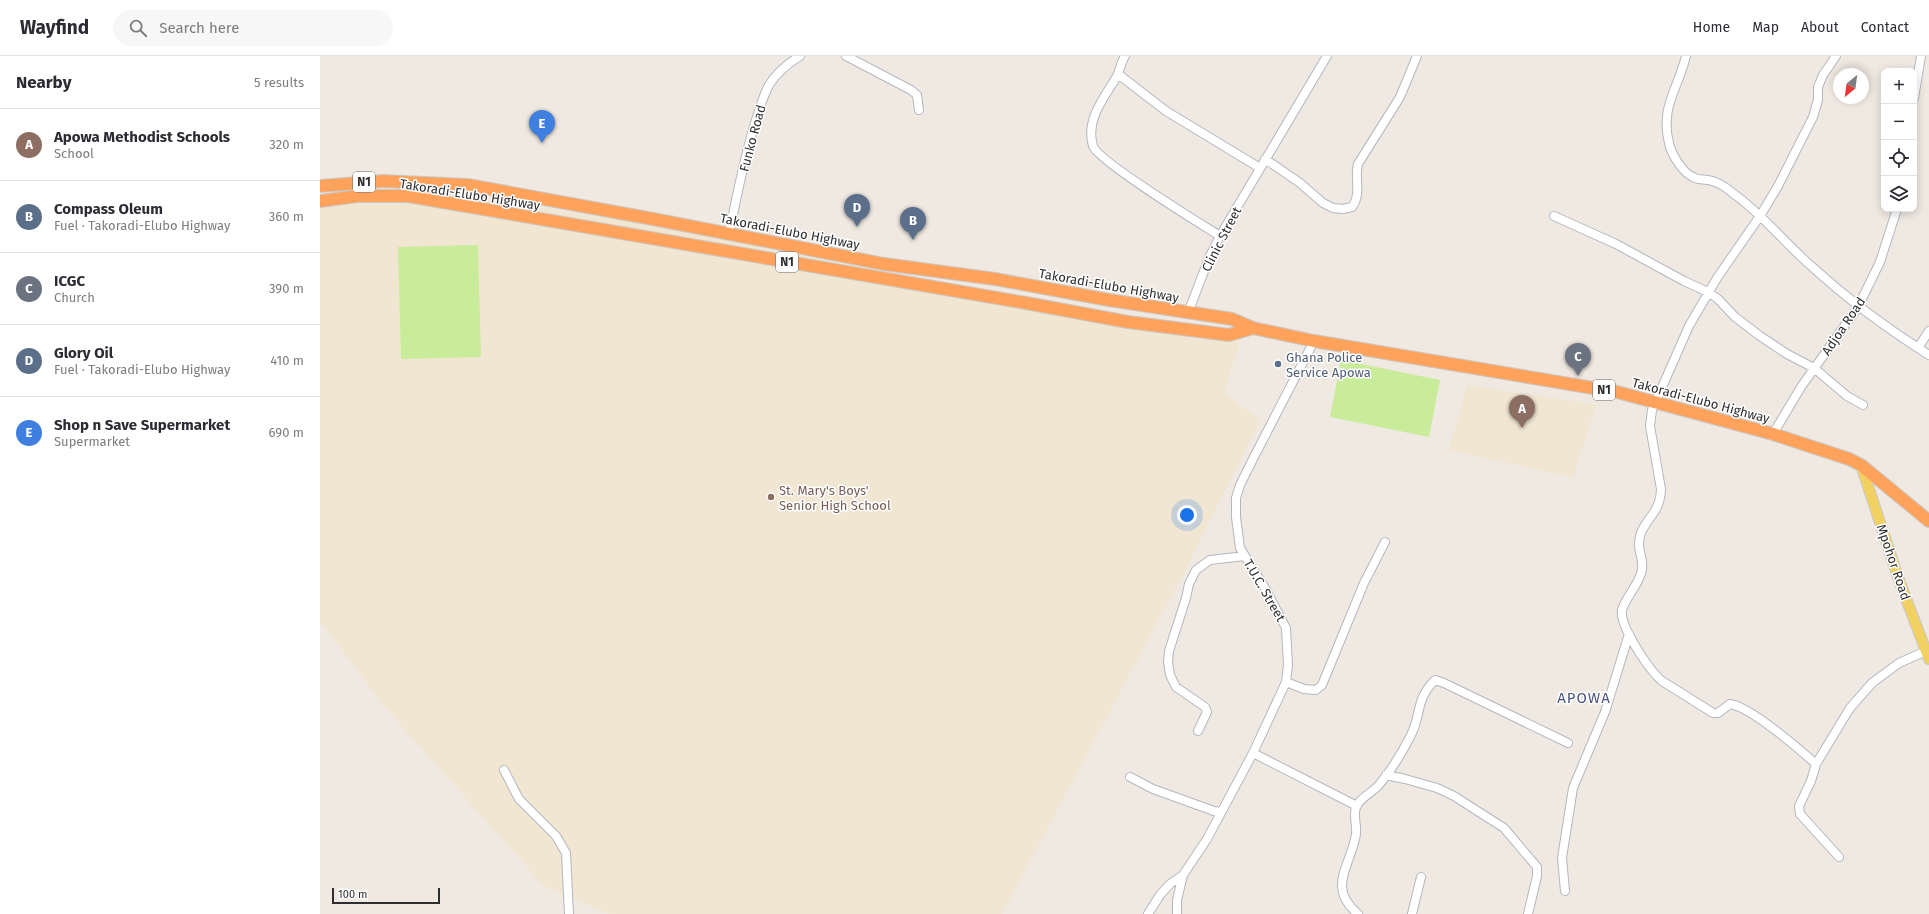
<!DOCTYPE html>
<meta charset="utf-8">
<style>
body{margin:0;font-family:"Fira Sans",sans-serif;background:#f7f7f7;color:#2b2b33}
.controls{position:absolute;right:12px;top:12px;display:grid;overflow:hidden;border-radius:8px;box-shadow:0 2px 10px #0003}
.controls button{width:36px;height:36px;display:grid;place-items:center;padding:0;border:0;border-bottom:1px solid #e1e1e2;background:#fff;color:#2b2b33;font:20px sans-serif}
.compass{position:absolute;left:1513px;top:12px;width:36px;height:36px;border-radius:50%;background:#fff;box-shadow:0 2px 10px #0003;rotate:209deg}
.scale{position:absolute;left:12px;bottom:10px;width:108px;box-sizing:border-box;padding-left:4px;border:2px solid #2e2e2e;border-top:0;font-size:11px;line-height:14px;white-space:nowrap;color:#2e2e2e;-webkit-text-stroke:3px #fff;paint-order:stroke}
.you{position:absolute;left:867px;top:459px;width:14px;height:14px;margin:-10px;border:3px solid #fff;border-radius:50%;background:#1a73e8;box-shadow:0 0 0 6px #1a73e833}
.badge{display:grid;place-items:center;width:26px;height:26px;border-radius:50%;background:#0b8043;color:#fff;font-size:13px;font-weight:700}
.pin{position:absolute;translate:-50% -33px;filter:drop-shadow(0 1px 2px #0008)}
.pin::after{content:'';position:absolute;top:21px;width:14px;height:12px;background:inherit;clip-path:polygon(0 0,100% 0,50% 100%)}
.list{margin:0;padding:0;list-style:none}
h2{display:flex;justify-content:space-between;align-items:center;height:52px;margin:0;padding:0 16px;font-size:17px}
h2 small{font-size:13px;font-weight:400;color:#7c7c81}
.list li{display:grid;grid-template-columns:26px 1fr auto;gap:12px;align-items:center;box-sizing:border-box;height:72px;padding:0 16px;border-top:1px solid #e1e1e2}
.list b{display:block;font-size:15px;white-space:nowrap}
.list p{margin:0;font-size:13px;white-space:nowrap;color:#7c7c81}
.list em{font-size:13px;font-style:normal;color:#7c7c81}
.icon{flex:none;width:22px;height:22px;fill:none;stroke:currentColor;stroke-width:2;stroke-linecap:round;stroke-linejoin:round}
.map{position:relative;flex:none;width:1609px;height:858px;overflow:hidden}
header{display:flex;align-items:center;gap:24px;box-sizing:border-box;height:56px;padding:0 20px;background:#fff;border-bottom:1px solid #e1e1e2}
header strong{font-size:19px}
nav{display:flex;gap:22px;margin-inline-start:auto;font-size:14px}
.search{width:280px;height:36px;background:#f7f7f7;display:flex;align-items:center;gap:10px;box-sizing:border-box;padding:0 14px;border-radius:22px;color:#7c7c81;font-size:15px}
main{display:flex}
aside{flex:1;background:#fff}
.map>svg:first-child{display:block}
.education{fill:#f0e6d1}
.pitch{fill:#c9ec9a}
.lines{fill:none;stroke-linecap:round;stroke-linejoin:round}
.minor-casing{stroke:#b4b7c1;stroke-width:10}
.major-casing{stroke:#c9c9c9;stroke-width:12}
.highway-casing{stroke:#c9c9c9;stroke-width:14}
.minor{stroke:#fff;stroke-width:8}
.major{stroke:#f2d163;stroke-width:10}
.highway{stroke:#ffa35c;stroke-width:12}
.service-dot{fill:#5c6f8a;stroke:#fff;stroke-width:1.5}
.education-dot{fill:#8d6e63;stroke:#fff;stroke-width:1.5}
.labels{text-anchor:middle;stroke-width:3;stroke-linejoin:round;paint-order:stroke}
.shield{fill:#fff;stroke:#6d6d6d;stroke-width:1}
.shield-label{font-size:12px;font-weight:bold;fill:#2e2e2e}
.street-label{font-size:13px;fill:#2e2e2e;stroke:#fff}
.service-label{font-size:13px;fill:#4e5e75;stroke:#fff;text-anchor:start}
.education-label{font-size:13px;fill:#785e54;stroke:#fff;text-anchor:start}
.quarter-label{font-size:15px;letter-spacing:1px;fill:#4d5680;stroke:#fff}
</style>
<header>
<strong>Wayfind</strong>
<div class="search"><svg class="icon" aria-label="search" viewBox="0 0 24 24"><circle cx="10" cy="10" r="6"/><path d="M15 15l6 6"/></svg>Search here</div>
<nav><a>Home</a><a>Map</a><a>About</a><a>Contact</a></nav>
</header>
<main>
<aside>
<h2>Nearby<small>5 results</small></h2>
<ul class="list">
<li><span class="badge" style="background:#8d6e63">A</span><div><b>Apowa Methodist Schools</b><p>School</p></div><em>320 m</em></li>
<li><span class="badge" style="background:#5c6f8a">B</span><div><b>Compass Oleum</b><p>Fuel · Takoradi-Elubo Highway</p></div><em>360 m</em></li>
<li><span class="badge" style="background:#6b7280">C</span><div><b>ICGC</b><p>Church</p></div><em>390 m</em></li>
<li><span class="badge" style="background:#5c6f8a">D</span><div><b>Glory Oil</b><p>Fuel · Takoradi-Elubo Highway</p></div><em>410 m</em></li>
<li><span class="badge" style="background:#3f7fe0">E</span><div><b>Shop n Save Supermarket</b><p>Supermarket</p></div><em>690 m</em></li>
</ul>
</aside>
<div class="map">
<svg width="1609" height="858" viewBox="0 0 1609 858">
<rect width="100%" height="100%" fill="#efe9e1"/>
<path class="education" d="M72,138L140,140L302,164L920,284L904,337L940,364L863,518L682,858H290L224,830L64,650L0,565V153Z
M1147,329L1276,349L1253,421L1129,394Z"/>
<path class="pitch" d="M158,189L161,301L81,303L78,191Z
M1021,304L1120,324L1109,381L1010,361Z"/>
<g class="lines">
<defs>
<path id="minor" d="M526,0L591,34L597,39L599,54
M805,0C801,6 800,14 797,20C785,41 765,63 773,90C778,105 881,168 900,180
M1366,0C1358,33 1340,51 1349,87C1351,98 1363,117 1373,121C1377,124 1383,123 1388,124C1397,125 1407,132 1414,138C1442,158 1463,185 1489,208C1526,242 1566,272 1609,299
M798,18L846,55L940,112
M1594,42L1601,0
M945,103L980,127L1003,147L1013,152L1023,153L1032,151C1042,138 1034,123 1038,108L1080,41L1097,0
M1234,160L1296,188L1364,225L1388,236L1398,243L1415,261L1440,280L1467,298L1494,312L1527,340L1543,349
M409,178C417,140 424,101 436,64C440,52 443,40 449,29C457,16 467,8 480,0
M868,257L889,202L900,180L1007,0
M1598,292L1609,275
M1453,378L1481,331L1538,251L1560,206L1577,153
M966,626L984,633L996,634L1002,629L1044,527L1065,486
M878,675L887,656L885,651L856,631L850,619L848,606L849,595L866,542L869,528L876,514L890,504L925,500
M933,697L1037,750
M1496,708C1479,693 1431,651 1410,648L1398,657H1393L1342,625C1330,615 1299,570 1302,554C1306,540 1320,528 1322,513C1324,499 1315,494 1321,477C1329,458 1340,457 1341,433L1330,370L1332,354L1369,270L1397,222L1440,160L1458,130L1493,61L1498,44V31L1503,19L1516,0
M184,714L199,743L236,780L246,797L249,858
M1066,719L1085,723L1117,732L1134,740L1184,772L1217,811V820L1208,858
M810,721L833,733L894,755L901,756
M1519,801L1480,758L1479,750L1491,725L1496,708L1530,652L1552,627L1579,607L1606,595
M1245,835L1242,802L1253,732L1285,656L1309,578
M828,858L840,839L850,828L863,819L887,783L933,697L966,626L968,609L966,572L945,532L920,492L916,461V442L920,429L934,401L994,285
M857,858V844L863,819
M1038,858C1006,831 1031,810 1036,778C1037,769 1033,759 1036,751C1040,742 1051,737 1058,730C1071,715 1082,697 1091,679C1102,657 1095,644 1115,624L1124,627L1248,687
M1092,858L1101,821"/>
<path id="major" d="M1541,409L1579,524L1609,603"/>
<path id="highway" d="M0,130L63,125L148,129L333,163L564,208L675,223L789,244L912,263L933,272L994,285L1297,336L1453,378L1529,403L1541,409L1609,465
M0,145L38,140H88L706,247L808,266L909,279L933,272"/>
</defs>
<use href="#minor" class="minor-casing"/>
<use href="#major" class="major-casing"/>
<use href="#highway" class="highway-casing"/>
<use href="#minor" class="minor"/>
<use href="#major" class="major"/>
<use href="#highway" class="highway"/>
</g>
<circle class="service-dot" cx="958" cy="308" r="4"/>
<circle class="education-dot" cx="451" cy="441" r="4"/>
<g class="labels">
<g class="shield">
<rect x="33" y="116" width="22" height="20" rx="3"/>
<rect x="456" y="196" width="22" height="20" rx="3"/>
<rect x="1273" y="324" width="22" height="20" rx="3"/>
</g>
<g class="shield-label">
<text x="44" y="130">N1</text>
<text x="467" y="210">N1</text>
<text x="1284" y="338">N1</text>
</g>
<g class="street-label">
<text transform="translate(432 82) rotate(-75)" y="5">Funko Road</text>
<text transform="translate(150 138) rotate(9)" y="5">Takoradi-Elubo Highway</text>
<text transform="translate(470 175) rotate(11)" y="5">Takoradi-Elubo Highway</text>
<text transform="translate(901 183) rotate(-63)" y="5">Clinic Street</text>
<text transform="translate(789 229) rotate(10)" y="5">Takoradi-Elubo Highway</text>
<text transform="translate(1523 270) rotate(-56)" y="5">Adjoa Road</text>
<text transform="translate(1381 344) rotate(15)" y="5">Takoradi-Elubo Highway</text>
<text transform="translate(1574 506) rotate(71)" y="5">Mpohor Road</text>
<text transform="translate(945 534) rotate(60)" y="5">T.U.C. Street</text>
</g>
<g class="service-label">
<text x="966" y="306">Ghana Police<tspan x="966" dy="15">Service Apowa</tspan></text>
</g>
<g class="education-label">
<text x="459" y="439">St. Mary's Boys'<tspan x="459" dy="15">Senior High School</tspan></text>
</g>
<g class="quarter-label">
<text x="1264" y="647">APOWA</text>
</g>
</g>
</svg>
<div class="controls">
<button>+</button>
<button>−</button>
<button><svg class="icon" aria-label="locate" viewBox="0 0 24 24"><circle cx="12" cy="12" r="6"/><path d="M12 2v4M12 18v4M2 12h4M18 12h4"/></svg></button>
<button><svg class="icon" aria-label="layers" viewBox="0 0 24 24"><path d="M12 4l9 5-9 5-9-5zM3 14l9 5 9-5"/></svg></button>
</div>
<svg class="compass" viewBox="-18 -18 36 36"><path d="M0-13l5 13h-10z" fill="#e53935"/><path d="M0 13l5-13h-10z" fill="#7c7c81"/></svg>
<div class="scale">100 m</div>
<div class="you"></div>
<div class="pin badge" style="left:1202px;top:372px;background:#8d6e63">A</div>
<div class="pin badge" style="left:593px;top:184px;background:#5c6f8a">B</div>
<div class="pin badge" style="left:1258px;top:320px;background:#6b7280">C</div>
<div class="pin badge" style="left:537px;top:171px;background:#5c6f8a">D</div>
<div class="pin badge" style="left:222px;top:87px;background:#3f7fe0">E</div>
</div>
</main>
